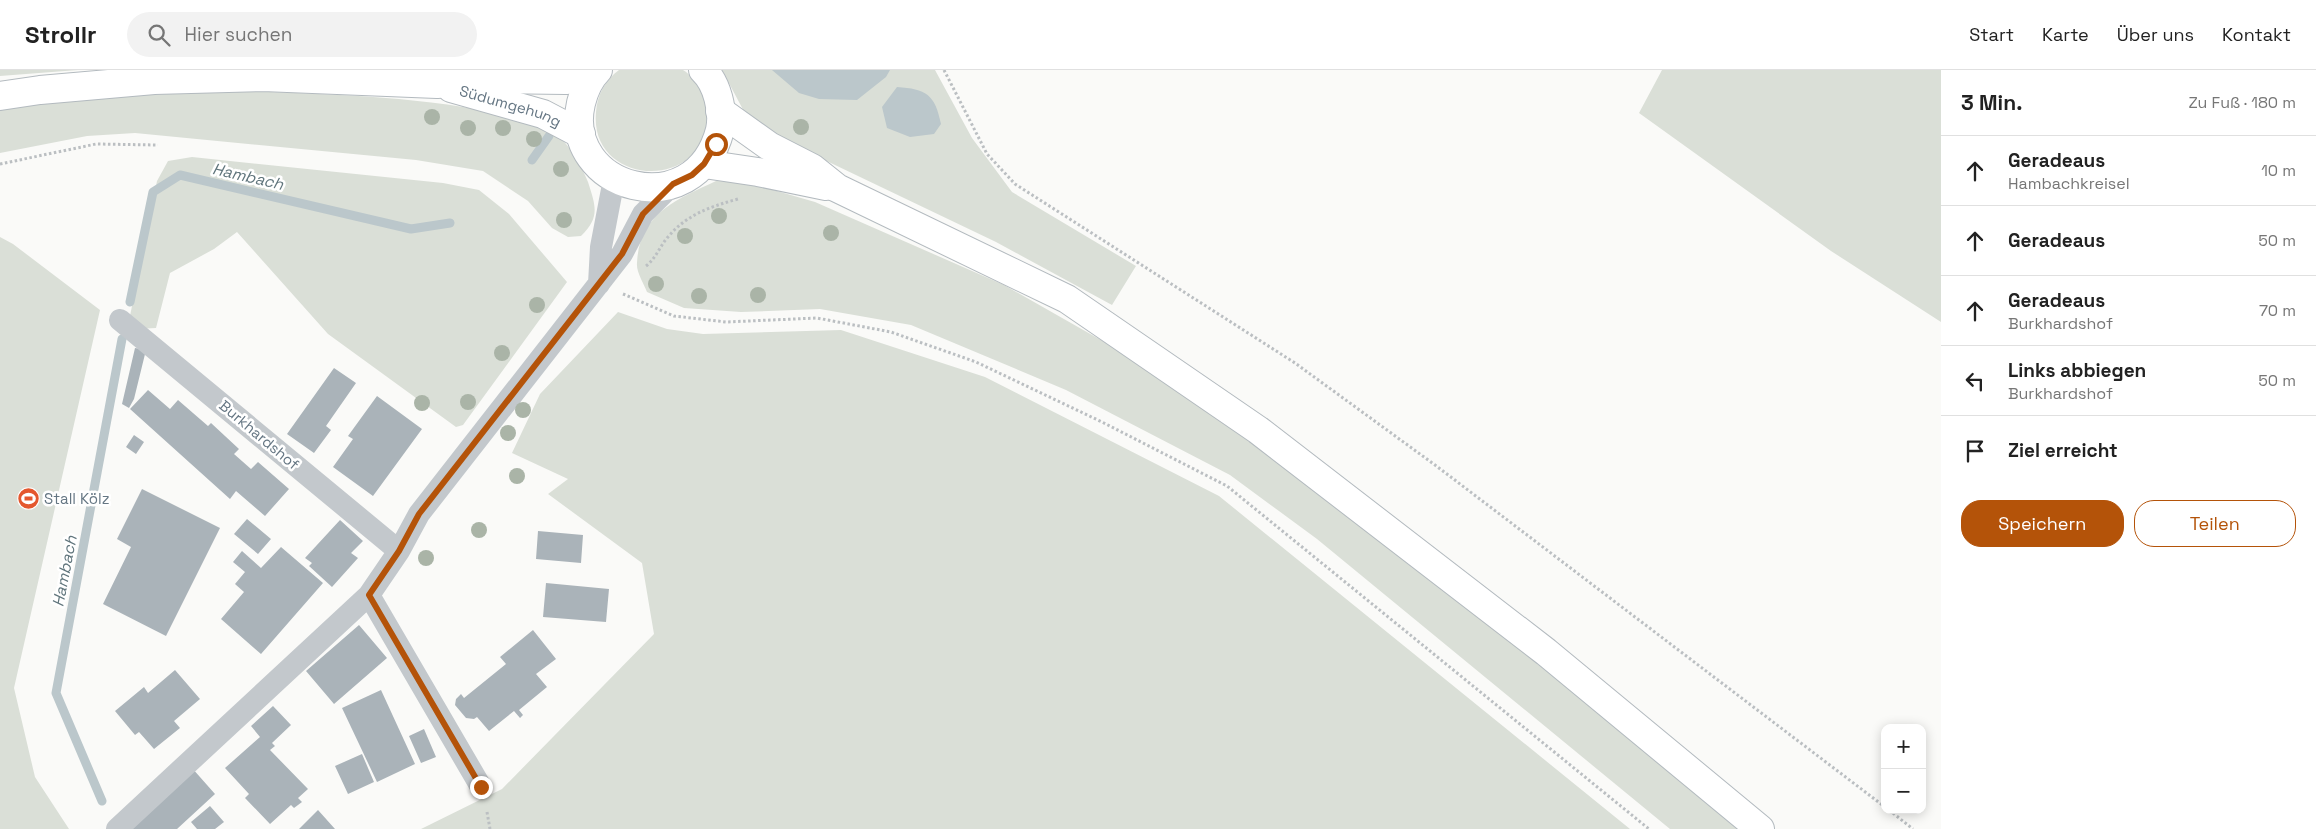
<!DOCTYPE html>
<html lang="de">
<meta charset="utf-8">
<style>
body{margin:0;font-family:"Space Grotesk",sans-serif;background:#f2f2f2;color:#222}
.controls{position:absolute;right:15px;bottom:15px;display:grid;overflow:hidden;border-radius:10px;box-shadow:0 2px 12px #0003}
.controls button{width:45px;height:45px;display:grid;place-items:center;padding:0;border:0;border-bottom:1px solid #e0e0e0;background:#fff;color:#222;font:25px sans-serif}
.stop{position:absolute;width:15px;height:15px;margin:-11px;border:4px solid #b45309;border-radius:50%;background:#fff}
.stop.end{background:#b45309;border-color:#fff;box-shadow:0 1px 5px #0008}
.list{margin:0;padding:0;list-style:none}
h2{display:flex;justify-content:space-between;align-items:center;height:65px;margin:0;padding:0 20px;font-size:21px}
h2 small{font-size:16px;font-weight:400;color:#767676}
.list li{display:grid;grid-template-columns:32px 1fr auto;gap:15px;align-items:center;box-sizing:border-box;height:70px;padding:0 20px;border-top:1px solid #e0e0e0}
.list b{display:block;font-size:19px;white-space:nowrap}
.list p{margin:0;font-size:16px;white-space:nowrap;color:#767676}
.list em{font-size:16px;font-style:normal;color:#767676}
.actions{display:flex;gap:10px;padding:15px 20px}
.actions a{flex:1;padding:11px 0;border:1px solid #b45309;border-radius:20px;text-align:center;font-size:18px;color:#b45309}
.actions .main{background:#b45309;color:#fff}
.icon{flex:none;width:28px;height:28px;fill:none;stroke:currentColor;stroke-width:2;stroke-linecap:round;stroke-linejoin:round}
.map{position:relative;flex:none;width:1941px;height:759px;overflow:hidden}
header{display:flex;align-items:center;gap:30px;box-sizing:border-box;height:70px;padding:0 25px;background:#fff;border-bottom:1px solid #e0e0e0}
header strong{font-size:24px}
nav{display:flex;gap:28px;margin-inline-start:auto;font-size:18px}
.search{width:350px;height:45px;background:#f2f2f2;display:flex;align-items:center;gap:12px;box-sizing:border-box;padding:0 18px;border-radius:28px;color:#767676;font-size:19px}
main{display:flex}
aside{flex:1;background:#fff}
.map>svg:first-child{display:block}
.green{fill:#dadfd7}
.water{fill:#bbc7cb}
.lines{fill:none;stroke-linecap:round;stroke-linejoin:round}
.stream{stroke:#bbc7cb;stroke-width:9}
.building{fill:#aab3b9}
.secondary-casing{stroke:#b3babf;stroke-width:30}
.path{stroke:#bbbfc2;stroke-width:3;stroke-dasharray:2.5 2.5;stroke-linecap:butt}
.street{stroke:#c3c8cc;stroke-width:22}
.secondary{stroke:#fff;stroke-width:28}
.tree{fill:#aab4a7}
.route{stroke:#b45309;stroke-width:6}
.labels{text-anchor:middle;stroke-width:5;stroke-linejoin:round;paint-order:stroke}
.street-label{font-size:15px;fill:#657683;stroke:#fff}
.poi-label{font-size:15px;fill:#657683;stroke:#fff;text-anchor:start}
.water-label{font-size:16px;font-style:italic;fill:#60757c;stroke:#fff}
</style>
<header>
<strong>Strollr</strong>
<div class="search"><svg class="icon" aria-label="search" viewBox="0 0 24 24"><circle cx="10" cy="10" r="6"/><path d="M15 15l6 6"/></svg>Hier suchen</div>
<nav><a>Start</a><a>Karte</a><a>Über uns</a><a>Kontakt</a></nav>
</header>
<main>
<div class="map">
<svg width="1941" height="759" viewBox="0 0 1941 759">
<rect width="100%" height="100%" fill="#fafaf8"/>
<path class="green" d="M0,0H78L0,6Z
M619,0H683C699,10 708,29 707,48C704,123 589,116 596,42C597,25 606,9 619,0Z
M722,0H935L972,68L1012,122L1136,196L1112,235L996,172L789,73L748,49Z
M1662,0H1941V252L1831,181L1639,43Z
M249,21C335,25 428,26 512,47C526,51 546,55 557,65C570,75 582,97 588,112C596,137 600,147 581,166L568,167L552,158L528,131L483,101L416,90L135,63L87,66L0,83V38L141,25Z
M192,87L443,113L479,120L509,144L567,212L463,355L456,357L328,264L237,162L214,179L170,203L156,258L136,259L129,251L157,111L168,91Z
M716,111L745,112L815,132L1004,215L1129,286L1331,428L1557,608L1741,759H1670L1317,469L1230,405L1066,320L911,255L820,239L741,242L684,238L647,222C644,214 636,202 637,193C639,143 678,129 716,111Z
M0,167L13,174L100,240L14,618L35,707L69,759H0Z
M618,242L667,259L703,264L841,260L985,307L1219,426L1630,759H421L502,719L654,564L642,493L548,424L568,409L512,383L540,324Z"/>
<path class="water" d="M772,0H890L886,7L857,30L819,29L799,23Z
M897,17C926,19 935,24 941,54L934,64L910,67L887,58L882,37Z"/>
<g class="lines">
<path class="stream" d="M532,90L549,66
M130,232L153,122L180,105L411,159L450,153
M102,731L56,623L122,269"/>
</g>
<path class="building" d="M135,278L146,280L134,329L129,338L122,334Z
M334,298L356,313L326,356L331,360L314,383L287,364Z
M148,320L170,339L178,330L208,356L211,353L239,379L234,384L251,399L258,392L289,419L265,446L236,421L230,429L130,339Z
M377,326L422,359L373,426L333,397L353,369L348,366Z
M134,365L144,372L136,384L126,377Z
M142,419L220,458L166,566L103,534L131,477L117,469Z
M247,449L271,469L258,484L234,464Z
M340,450L363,471L351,483L358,488L332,517L309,496L312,493L305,488Z
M538,461L583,465L581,493L536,489Z
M281,477L323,513L261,584L221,549L244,522L235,514L245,502L233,492L242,481L261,498Z
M546,513L609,519L606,552L543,547Z
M359,555L387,588L334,634L306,601Z
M533,560L556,589L536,604L547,617L519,640L523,645L520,648L514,641L489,661L477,647L474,649L466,648L455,635L456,629L461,624L464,628L506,594L500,587Z
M175,600L200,629L174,651L180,658L154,679L139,662L135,665L115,641L144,617L148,623Z
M381,620L415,694L377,712L342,638Z
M273,636L291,655L272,673L275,676L270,680L308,719L298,728L302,732L294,738L291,735L270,754L245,728L249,724L225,698L260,667L251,656Z
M424,659L436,687L421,693L409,666Z
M362,684L374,712L348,724L335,696Z
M192,698L215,724L177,759H124Z
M210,736L224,752L215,759H197L191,752Z
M318,740L335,759H299Z"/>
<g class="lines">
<defs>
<g id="secondary">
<path d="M598,0C589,9 584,21 581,33C561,119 695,157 720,60C724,41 717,13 703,0"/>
<path id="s1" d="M451,18L543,44L581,64"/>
<path d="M0,26L40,20L154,10L263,7L437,14L490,9L566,10L595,2"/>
<path d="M720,41L769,76L812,98L837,118L1067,229L1258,360L1546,582L1760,759"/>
<path d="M704,94L758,102L826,116"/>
</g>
</defs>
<use href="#secondary" class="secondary-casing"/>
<path class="path" d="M944,0L987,84L1015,114L1295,293L1435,395L1885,737
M0,94L96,74L158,75
M646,196C656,188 659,178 667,168C686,145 709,137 738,129
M623,224L674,246L726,252L817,248L891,262L976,292L1102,352L1227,416L1649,759
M1889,740L1913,759
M487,742L490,759"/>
<path class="street" d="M599,214L601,177L614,109
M120,250L399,481
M369,525L481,717
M117,759L369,525L399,481L419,444L622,184L643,144L673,114"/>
<use href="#secondary" class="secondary"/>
</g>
<g class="tree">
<circle cx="432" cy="47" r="8"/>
<circle cx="801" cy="57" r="8"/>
<circle cx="468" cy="58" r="8"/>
<circle cx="503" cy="58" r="8"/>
<circle cx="534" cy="69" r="8"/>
<circle cx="561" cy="99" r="8"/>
<circle cx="719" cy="146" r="8"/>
<circle cx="564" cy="150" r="8"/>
<circle cx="831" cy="163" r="8"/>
<circle cx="685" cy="166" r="8"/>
<circle cx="656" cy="214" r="8"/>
<circle cx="758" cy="225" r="8"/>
<circle cx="699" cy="226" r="8"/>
<circle cx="537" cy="235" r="8"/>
<circle cx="502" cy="283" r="8"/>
<circle cx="468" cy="332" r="8"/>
<circle cx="422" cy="333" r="8"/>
<circle cx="523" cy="340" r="8"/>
<circle cx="508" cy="363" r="8"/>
<circle cx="517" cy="406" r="8"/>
<circle cx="479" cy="460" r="8"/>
<circle cx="426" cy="488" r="8"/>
</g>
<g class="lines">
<path class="route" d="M481,717L369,525L399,481L419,444L622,184L643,144L673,114L692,105L704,94L716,74"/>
</g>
<defs>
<symbol id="stadium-disc" viewBox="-11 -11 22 22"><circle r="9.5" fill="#e4572e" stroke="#fff"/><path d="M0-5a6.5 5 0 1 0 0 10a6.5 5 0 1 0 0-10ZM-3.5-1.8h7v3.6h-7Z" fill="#fff"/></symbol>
</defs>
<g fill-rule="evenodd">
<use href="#stadium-disc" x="16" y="416" width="25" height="25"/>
</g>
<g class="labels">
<g class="street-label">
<text dy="5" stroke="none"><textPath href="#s1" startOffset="62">Südumgehung</textPath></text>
<text transform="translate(259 365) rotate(40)" y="5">Burkhardshof</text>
</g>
<g class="poi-label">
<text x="44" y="434">Stall Kölz</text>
</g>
<g class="water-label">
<text transform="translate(248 106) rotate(13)" y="6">Hambach</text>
<text transform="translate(64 501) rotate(-79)" y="6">Hambach</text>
</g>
</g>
</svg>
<div class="controls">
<button>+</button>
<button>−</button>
</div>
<div class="stop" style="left:716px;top:74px"></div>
<div class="stop end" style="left:481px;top:717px"></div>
</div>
<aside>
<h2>3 Min.<small>Zu Fuß · 180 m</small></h2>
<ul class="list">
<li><svg class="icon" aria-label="ahead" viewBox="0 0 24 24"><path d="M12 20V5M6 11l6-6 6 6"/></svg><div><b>Geradeaus</b><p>Hambachkreisel</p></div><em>10 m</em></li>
<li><svg class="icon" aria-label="ahead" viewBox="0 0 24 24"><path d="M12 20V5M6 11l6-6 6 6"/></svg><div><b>Geradeaus</b></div><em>50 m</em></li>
<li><svg class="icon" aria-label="ahead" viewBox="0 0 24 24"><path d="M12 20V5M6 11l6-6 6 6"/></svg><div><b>Geradeaus</b><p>Burkhardshof</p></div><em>70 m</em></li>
<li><svg class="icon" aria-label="left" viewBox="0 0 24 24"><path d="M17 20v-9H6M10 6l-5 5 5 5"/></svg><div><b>Links abbiegen</b><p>Burkhardshof</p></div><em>50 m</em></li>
<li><svg class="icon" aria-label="arrive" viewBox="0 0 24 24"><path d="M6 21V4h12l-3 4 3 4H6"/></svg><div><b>Ziel erreicht</b></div></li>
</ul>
<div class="actions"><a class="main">Speichern</a><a>Teilen</a></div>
</aside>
</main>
